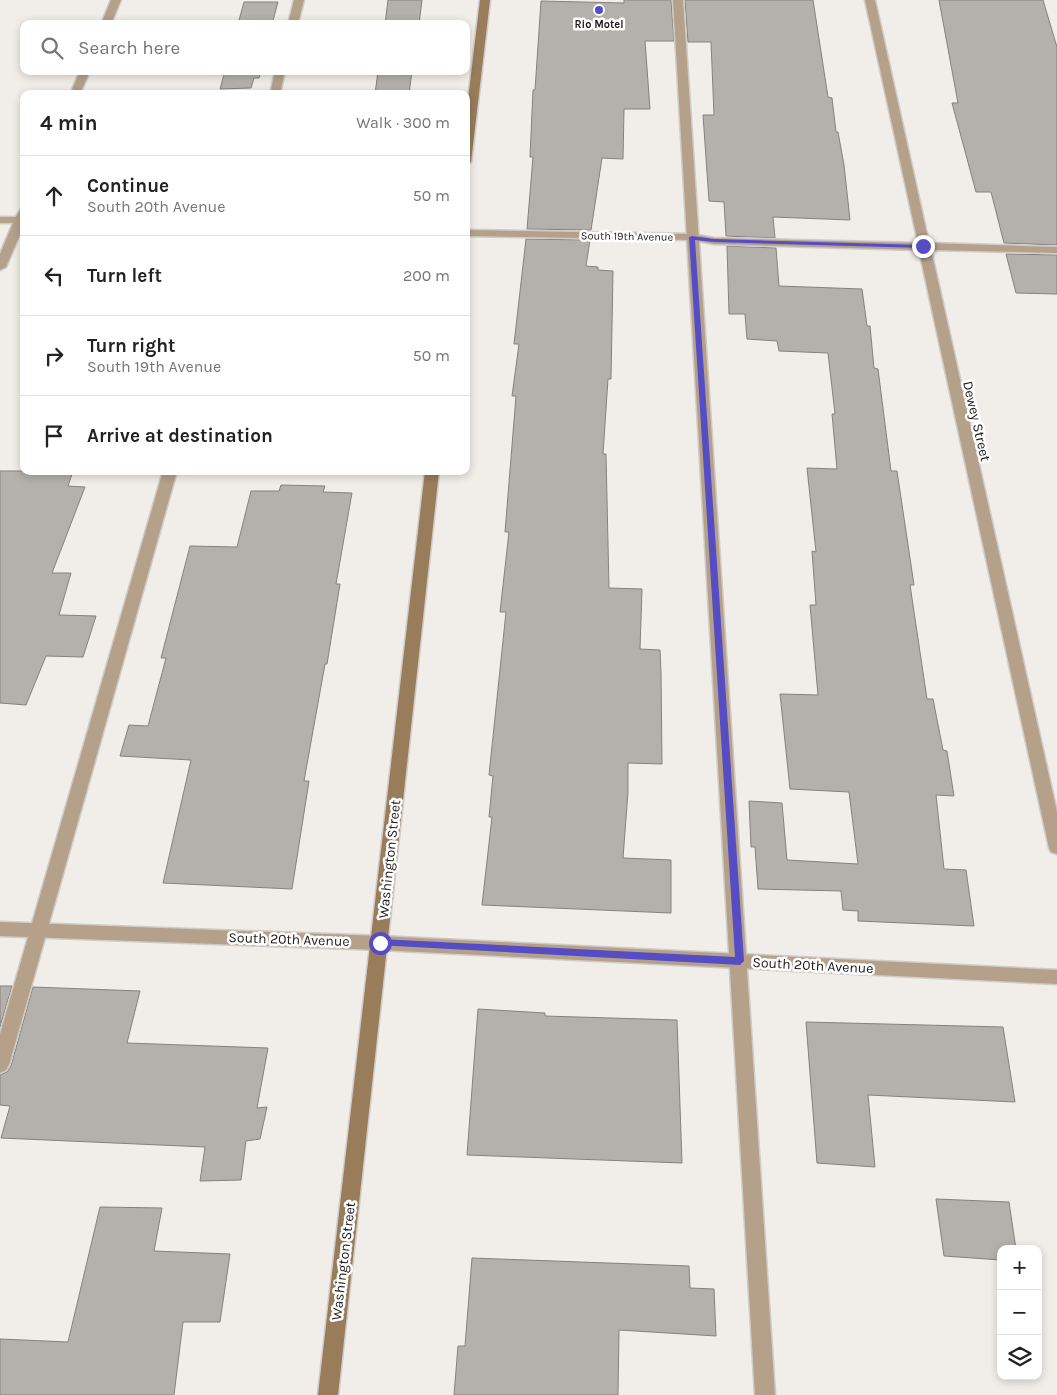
<!DOCTYPE html>
<meta charset="utf-8">
<style>
body{margin:0;font-family:Karla,sans-serif;background:#f2f2f2;color:#222}
.controls{position:absolute;right:15px;bottom:15px;display:grid;overflow:hidden;border-radius:10px;box-shadow:0 2px 8px #0003}
.controls button{width:45px;height:45px;display:grid;place-items:center;padding:0;border:0;border-bottom:1px solid #e0e0e0;background:#fff;color:#222;font:25px sans-serif}
.stop{position:absolute;width:15px;height:15px;margin:-11px;border:4px solid #564cc4;border-radius:50%;background:#fff}
.stop.end{background:#564cc4;border-color:#fff;box-shadow:0 1px 5px #0008}
.list{margin:0;padding:0;list-style:none}
h2{display:flex;justify-content:space-between;align-items:center;height:65px;margin:0;padding:0 20px;font-size:21px}
h2 small{font-size:16px;font-weight:400;color:#767676}
.list li{display:grid;grid-template-columns:32px 1fr auto;gap:15px;align-items:center;box-sizing:border-box;height:80px;padding:0 20px;border-top:1px solid #e0e0e0}
.list b{display:block;font-size:19px;white-space:nowrap}
.list p{margin:0;font-size:16px;white-space:nowrap;color:#767676}
.list em{font-size:16px;font-style:normal;color:#767676}
.icon{flex:none;width:28px;height:28px;fill:none;stroke:currentColor;stroke-width:2;stroke-linecap:round;stroke-linejoin:round}
.map{position:relative;flex:none;width:1057px;height:1395px;overflow:hidden}
.search{position:absolute;background:#fff;box-shadow:0 2px 8px #0003;left:20px;top:20px;width:450px;height:55px;display:flex;align-items:center;gap:12px;box-sizing:border-box;padding:0 18px;border-radius:10px;color:#767676;font-size:19px}
.panel{position:absolute;background:#fff;box-shadow:0 2px 8px #0003;left:20px;top:90px;width:450px;height:385px;border-radius:10px}
.map>svg:first-child{display:block}
.building{fill:#b4b1ac;stroke:#85827e}
.lines{fill:none;stroke-linecap:round;stroke-linejoin:round}
.lane-casing{stroke:#cfcbc8;stroke-width:3}
.street-casing{stroke:#cfcbc8;stroke-width:3}
.secondary-casing{stroke:#cfcbc8;stroke-width:3}
.lane{fill:#b5a18a;fill-rule:evenodd}
.street{fill:#b5a18a;fill-rule:evenodd}
.secondary{fill:#997c5a;fill-rule:evenodd}
.route{fill:#564cc4}
.poi-dot{fill:#564cc4;stroke:#fff;stroke-width:2}
.labels{text-anchor:middle;stroke-width:5;stroke-linejoin:round;paint-order:stroke}
.far-poi-label{font-size:11px;font-weight:bold;fill:#1c1a19;stroke:#fff}
.far-street-label{font-size:11px;fill:#1c1a19;stroke:#fff}
.street-label{font-size:14px;fill:#1c1a19;stroke:#fff}
</style>
<div class="map">
<svg width="1057" height="1395" viewBox="0 0 1057 1395">
<rect width="100%" height="100%" fill="#f1ede9"/>
<path class="building" d="M388,0H422L419,24H385Z
M624,0H671L674,41H645L650,109H624L623,159L602,158L591,230L527,229L533,157H530L533,90H535L541,1L624,3Z
M685,0H813L828,97L832,98L836,132H838L844,165L850,220L773,217L775,238L726,236L724,202L709,201L703,115H714L711,42H688Z
M939,0H1043L1057,47V245L1004,243L991,192H976L952,103H958Z
M244,2H278L272,24H238Z
M225,71H261L259,78H254L251,88L220,89Z
M378,71H412L409,94H375Z
M526,239L590,240L586,266L598,267V270L613,271L611,379H608L603,454H606L609,588L642,589L640,649L660,650L661,673L662,764L628,763V792L623,858L671,860V913L482,905L492,817H489L493,776L489,775L506,612H500L509,532H505L516,396H512L519,344H514Z
M727,246L776,248L779,286L862,289L867,326H870L874,368L878,369L891,471H897L914,585H910L927,699H933L943,750L947,751L954,796L936,795L944,869L966,870L974,926L858,921V911L843,910L841,891L758,889L755,847H751L749,801L782,803L787,860L858,864L849,792L790,789L780,694L818,695L810,605H816L812,551L816,552L807,468L837,469L832,414H835L828,353L779,351L777,341L747,339L745,314H729Z
M1006,254L1057,255V294L1016,293Z
M0,471H73L68,486L85,487L52,573H71L59,615L96,616L83,657L46,656L26,705L0,703Z
M281,485L325,486L323,492L352,493L336,584H340L327,664H325L304,781H309L292,889L163,883L191,760L120,756L129,725L148,726L166,658H161L190,546L237,547L251,491H279Z
M0,986H12L0,1027Z
M33,987L140,991L127,1043L268,1048L257,1108L267,1107L260,1139L246,1141L241,1180L200,1181L205,1147L1,1138L10,1106L0,1105V1075L7,1072L11,1066Z
M478,1009L545,1013V1016L677,1020L682,1163L467,1155Z
M806,1022L1003,1027L1015,1102L868,1095L875,1167L817,1163Z
M936,1199L1009,1202L1016,1249H1001V1260L944,1256Z
M100,1207L162,1208L154,1251L230,1254L220,1322H183L174,1395H0V1339L68,1342Z
M472,1258L689,1266L690,1288L714,1289L716,1336L619,1330L618,1395H454L458,1346H465Z"/>
<g class="lines">
<defs>
<path id="lane" d="M294,0H304L298,24H288Z
M673,0H683L775,1395H755Z
M275,71H285L280,94H270Z
M163,471H177L9,1065L6,1070L0,1073V1034Z"/>
<path id="street" d="M111,0H121L111,24H101Z
M865,0H875L929,243L1057,247V253L931,250L1057,812V854L1051,852L1049,848L919,250L714,244L692,240L466,236V230L692,234L714,238L918,243Z
M80,71H90L80,94H70Z
M24,209V225L6,267L0,270V254L13,223H0V217H16L20,210Z
M0,922L380,936L1057,970V984L380,950L0,936Z"/>
<path id="secondary" d="M480,0H490L471,162L466,165V116Z
M425,471H439L338,1395H318Z"/>
</defs>
<use href="#lane" class="lane-casing"/>
<use href="#street" class="street-casing"/>
<use href="#secondary" class="secondary-casing"/>
<use href="#lane" class="lane"/>
<use href="#street" class="street"/>
<use href="#secondary" class="secondary"/>
</g>
<path class="route" d="M692,236L714,239L923,245L926,246L923,248L714,242L695,240L744,961L740,965L377,945V940L380,939L735,957L689,237Z"/>
<circle class="poi-dot" cx="599" cy="10" r="5"/>
<g class="labels">
<g class="far-poi-label">
<text x="599" y="28">Rio Motel</text>
</g>
<g class="far-street-label">
<text transform="translate(627 236) rotate(1)" y="4">South 19th Avenue</text>
</g>
<g class="street-label">
<text transform="translate(977 421) rotate(77)" y="5">Dewey Street</text>
<text transform="translate(389 859) rotate(-84)" y="5">Washington Street</text>
<text transform="translate(289 939) rotate(2)" y="5">South 20th Avenue</text>
<text transform="translate(813 965) rotate(3)" y="5">South 20th Avenue</text>
<text transform="translate(343 1261) rotate(-83)" y="5">Washington Street</text>
</g>
</g>
</svg>
<div class="controls">
<button>+</button>
<button>−</button>
<button><svg class="icon" aria-label="layers" viewBox="0 0 24 24"><path d="M12 4l9 5-9 5-9-5zM3 14l9 5 9-5"/></svg></button>
</div>
<div class="stop" style="left:380px;top:943px"></div>
<div class="stop end" style="left:923px;top:246px"></div>
<div class="search"><svg class="icon" aria-label="search" viewBox="0 0 24 24"><circle cx="10" cy="10" r="6"/><path d="M15 15l6 6"/></svg>Search here</div>
<section class="panel">
<h2>4 min<small>Walk · 300 m</small></h2>
<ul class="list">
<li><svg class="icon" aria-label="ahead" viewBox="0 0 24 24"><path d="M12 20V5M6 11l6-6 6 6"/></svg><div><b>Continue</b><p>South 20th Avenue</p></div><em>50 m</em></li>
<li><svg class="icon" aria-label="left" viewBox="0 0 24 24"><path d="M17 20v-9H6M10 6l-5 5 5 5"/></svg><div><b>Turn left</b></div><em>200 m</em></li>
<li><svg class="icon" aria-label="right" viewBox="0 0 24 24"><path d="M7 20v-9h11M14 6l5 5-5 5"/></svg><div><b>Turn right</b><p>South 19th Avenue</p></div><em>50 m</em></li>
<li><svg class="icon" aria-label="arrive" viewBox="0 0 24 24"><path d="M6 21V4h12l-3 4 3 4H6"/></svg><div><b>Arrive at destination</b></div></li>
</ul>
</section>
</div>
